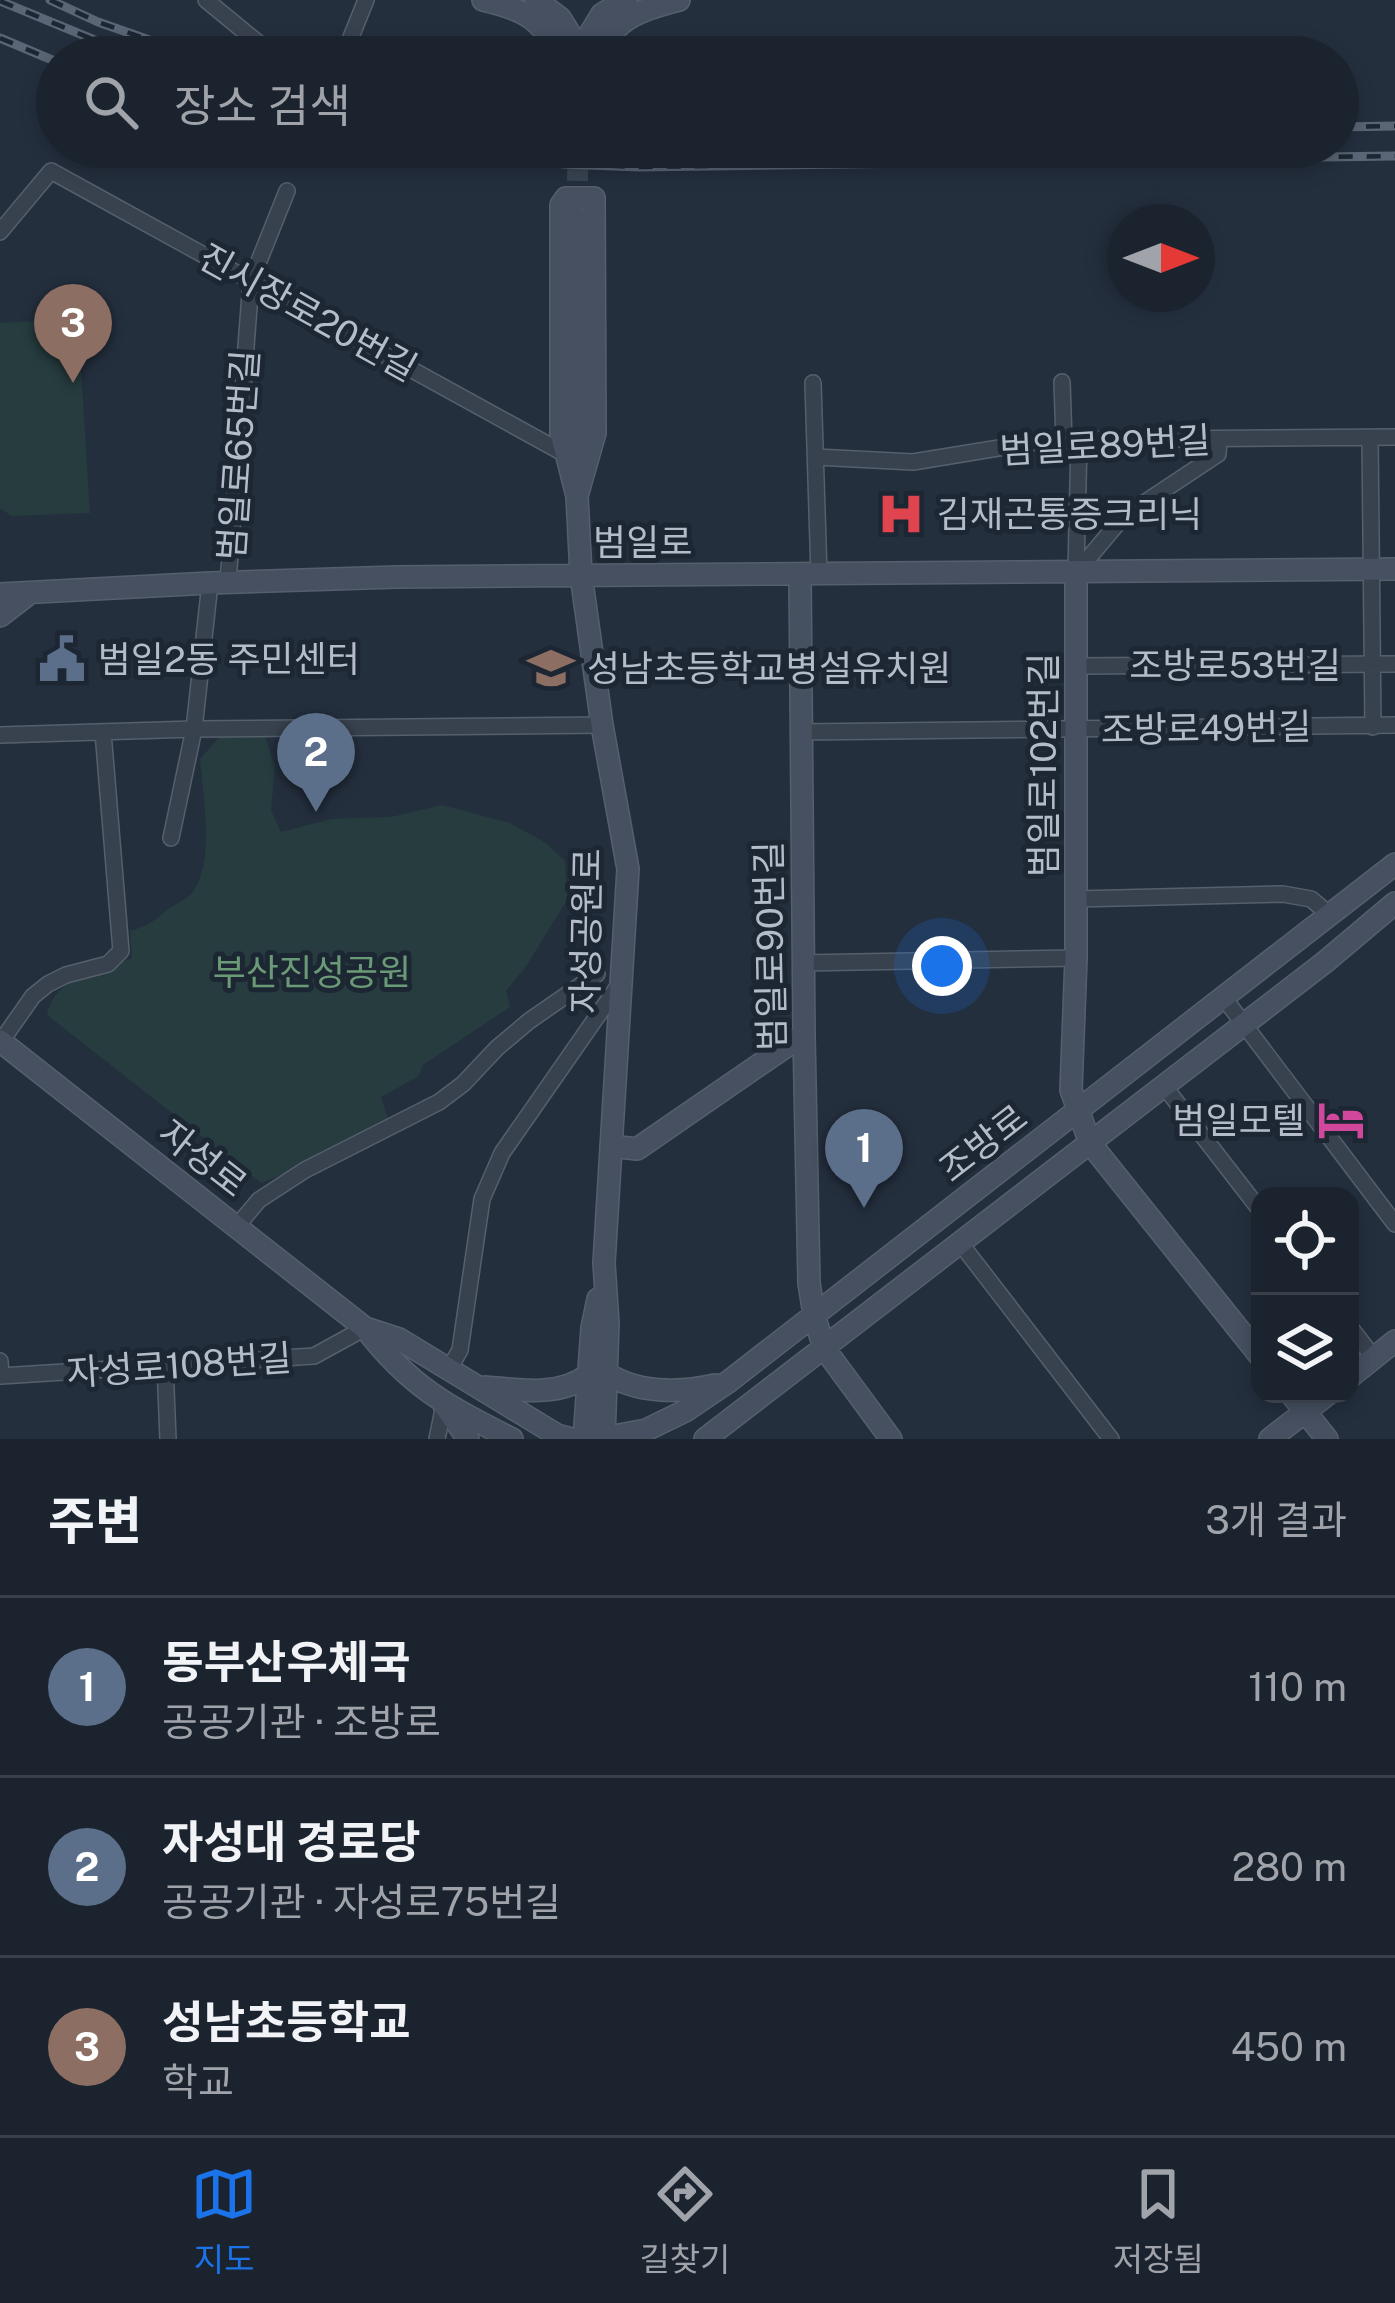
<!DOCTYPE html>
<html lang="ko">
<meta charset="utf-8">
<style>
body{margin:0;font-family:"Public Sans","Noto Sans KR",sans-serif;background:#242b36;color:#f1f3f6}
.controls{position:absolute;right:36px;bottom:36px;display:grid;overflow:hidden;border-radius:24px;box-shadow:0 6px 18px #0003}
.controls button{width:108px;height:108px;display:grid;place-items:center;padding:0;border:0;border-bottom:3px solid #39404a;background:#1b232e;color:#f1f3f6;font:60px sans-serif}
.compass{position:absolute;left:1107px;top:204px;width:108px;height:108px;border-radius:50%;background:#1b232e;box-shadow:0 6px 18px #0003;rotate:90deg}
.you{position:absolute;left:942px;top:966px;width:42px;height:42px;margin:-30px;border:9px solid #fff;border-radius:50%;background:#1a73e8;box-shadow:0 0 0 18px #1a73e833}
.badge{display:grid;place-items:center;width:78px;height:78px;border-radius:50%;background:#1a73e8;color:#fff;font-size:39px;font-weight:700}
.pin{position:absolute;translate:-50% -99px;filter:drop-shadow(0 3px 6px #0008)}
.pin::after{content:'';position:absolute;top:63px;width:42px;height:36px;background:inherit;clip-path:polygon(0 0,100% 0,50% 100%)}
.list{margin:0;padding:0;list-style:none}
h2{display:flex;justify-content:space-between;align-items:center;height:156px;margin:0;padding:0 48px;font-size:51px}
h2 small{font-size:39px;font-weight:400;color:#a0a4aa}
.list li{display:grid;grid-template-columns:78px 1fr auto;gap:36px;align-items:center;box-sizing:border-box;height:180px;padding:0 48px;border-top:3px solid #39404a}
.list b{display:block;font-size:45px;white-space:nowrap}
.list p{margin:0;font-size:39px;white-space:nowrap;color:#a0a4aa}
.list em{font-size:39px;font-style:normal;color:#a0a4aa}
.icon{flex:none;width:66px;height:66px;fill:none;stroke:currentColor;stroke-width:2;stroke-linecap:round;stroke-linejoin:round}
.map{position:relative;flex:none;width:1395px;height:1439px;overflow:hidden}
.search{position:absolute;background:#1b232e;box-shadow:0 6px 18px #0003;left:36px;right:36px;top:36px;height:132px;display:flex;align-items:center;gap:30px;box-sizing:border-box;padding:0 42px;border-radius:66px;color:#a0a4aa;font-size:45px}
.sheet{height:696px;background:#1b232e}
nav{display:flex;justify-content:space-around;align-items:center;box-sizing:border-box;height:168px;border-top:3px solid #39404a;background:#1b232e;font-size:33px;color:#a0a4aa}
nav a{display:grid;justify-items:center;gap:6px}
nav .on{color:#1a73e8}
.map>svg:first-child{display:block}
.green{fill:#263c3f}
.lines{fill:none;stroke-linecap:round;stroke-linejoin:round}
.secondary-tunnel{stroke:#3a4453;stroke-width:21;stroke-dasharray:21 10;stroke-linecap:butt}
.street-casing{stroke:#565f6c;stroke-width:18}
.secondary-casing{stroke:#565f6c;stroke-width:24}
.street{stroke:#38414e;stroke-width:15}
.secondary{stroke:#465061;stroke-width:21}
.rail-casing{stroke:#5a6575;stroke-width:9}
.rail{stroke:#1d2633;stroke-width:4.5;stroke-dasharray:14;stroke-linecap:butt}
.labels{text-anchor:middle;stroke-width:10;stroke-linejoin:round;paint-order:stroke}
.street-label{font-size:36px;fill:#b4bcc9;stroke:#1d2633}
.poi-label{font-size:36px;fill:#b4bcc9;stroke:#1d2633;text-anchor:start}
.park-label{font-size:36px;fill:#6b9a76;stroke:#1d2633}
</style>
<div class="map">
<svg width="1395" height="1439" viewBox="0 0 1395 1439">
<rect width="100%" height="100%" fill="#242f3e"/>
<path class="green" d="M78,319L90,513L11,516L0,508V323Z
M220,736H265L275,766L271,810L281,832L331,819L391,817L442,805L510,823L546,843L565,861L567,900L527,965L506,991L510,1007L423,1065L419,1076L381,1097L390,1125L323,1159L261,1183L47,1015C55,975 99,972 132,958L130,931C151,925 153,921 170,908C177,902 188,899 193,892C215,860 203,796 200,759Z"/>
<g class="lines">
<path class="secondary-tunnel" d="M577,212L578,147"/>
<defs>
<path id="street" d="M206,0L268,51L294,57
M343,57L366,0
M304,156L307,147
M0,232L51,171L565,454
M1062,382L1064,441
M813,383L819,575
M1370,438L1373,727
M816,457L913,462L1047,440L1395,437
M1076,570L1079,441
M1076,573L1123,517L1218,454L1219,440
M228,582L251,281L287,191
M1076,666L1395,664
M801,732L1395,725
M0,735L194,729L602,725
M171,838L194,729L210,583
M1076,899L1283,894L1311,899L1330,915
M803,963L1076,958
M1224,998L1395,1224
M0,1043L33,996L48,984L66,975L108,964L121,951L103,732
M1164,1086L1260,1210
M237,1226L259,1200L305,1170L439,1102L463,1084L497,1048L529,1021L597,974
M961,1244L1111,1439
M1350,1327L1374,1358
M0,1361L1,1376L314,1356L365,1328
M165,1365L168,1439
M449,1369L460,1350L482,1199L502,1153L619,985
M437,1439L444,1405"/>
<path id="secondary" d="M483,0C526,10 536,17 562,52V57
M536,0L560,18L580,50
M580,50L602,14L626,0
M598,57C612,19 642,9 679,0
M566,198H594L595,433L577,496L561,433V205Z
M577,218V496L581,575L602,725L628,869L604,1263L608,1323L604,1439
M1076,573V958L1071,1090L1090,1143L1260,1356
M800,576L804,1034L809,1283L814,1315L824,1348L891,1439
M0,594L210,583L397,577L1395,569
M0,616L30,593
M0,1041L365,1328C410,1387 447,1406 512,1439
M611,1146L637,1149L804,1034
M365,1328L399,1339L557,1435L572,1439
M605,1372C636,1394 680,1393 715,1385
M1350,1377L1395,1341
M485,1387C519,1390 560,1397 588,1375
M1291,1394L1327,1439
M444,1405L468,1439
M584,1439L592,1328L598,1299
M598,1439L646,1430L685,1411L728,1382L1395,864
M705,1439L1325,962L1395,903
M1270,1439L1328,1394"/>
</defs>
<use href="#street" class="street-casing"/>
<use href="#secondary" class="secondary-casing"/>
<use href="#street" class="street"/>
<use href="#secondary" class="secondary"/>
<defs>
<path id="rail" d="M50,0L98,22L198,57
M0,1L136,57
M0,38L57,62
M1338,127L1395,126
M444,147L564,164L639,167L1395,156
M681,147H721"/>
</defs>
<use href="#rail" class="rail-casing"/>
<use href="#rail" class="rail"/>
</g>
<defs>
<symbol id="hospital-bare" viewBox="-9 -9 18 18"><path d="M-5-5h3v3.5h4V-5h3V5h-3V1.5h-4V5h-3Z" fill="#e0444e" stroke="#1d2633" stroke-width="2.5" paint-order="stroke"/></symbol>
<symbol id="civic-bare" viewBox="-9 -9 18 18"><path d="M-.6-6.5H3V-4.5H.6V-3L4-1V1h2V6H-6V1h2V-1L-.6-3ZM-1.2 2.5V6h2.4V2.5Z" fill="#5c6f8a" stroke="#1d2633" stroke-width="2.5" paint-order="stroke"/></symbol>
<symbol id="school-bare" viewBox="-9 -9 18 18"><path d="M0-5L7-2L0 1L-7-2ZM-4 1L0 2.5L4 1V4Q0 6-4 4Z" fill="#8d6e63" stroke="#1d2633" stroke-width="2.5" paint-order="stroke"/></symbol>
<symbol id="hotel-bare" viewBox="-9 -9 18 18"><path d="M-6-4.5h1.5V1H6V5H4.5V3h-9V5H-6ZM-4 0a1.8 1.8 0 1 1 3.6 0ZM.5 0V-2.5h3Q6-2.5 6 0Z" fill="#d1479c" stroke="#1d2633" stroke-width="2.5" paint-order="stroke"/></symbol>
</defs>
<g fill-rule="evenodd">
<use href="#hospital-bare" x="868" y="481" width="66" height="66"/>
<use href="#civic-bare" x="29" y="626" width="66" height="66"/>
<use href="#school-bare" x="518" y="635" width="66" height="66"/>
<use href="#hotel-bare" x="1308" y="1087" width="66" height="66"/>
</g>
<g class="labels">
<g class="street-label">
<text transform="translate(308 312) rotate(29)" y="13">진시장로20번길</text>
<text transform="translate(1105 445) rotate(-3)" y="13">범일로89번길</text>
<text transform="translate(238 455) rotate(-86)" y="13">범일로65번길</text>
<text x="643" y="555">범일로</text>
<text x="1235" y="678">조방로53번길</text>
<text transform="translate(1206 728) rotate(-1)" y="13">조방로49번길</text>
<text transform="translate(1043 765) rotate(-90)" y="13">범일로102번길</text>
<text transform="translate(586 931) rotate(-89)" y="13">자성공원로</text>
<text transform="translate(770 946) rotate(-91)" y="13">범일로90번길</text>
<text transform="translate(983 1143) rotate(-38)" y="13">조방로</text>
<text transform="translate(203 1158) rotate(38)" y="13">자성로</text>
<text transform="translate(179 1365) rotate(-4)" y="13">자성로108번길</text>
</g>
<g class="poi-label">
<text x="937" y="527">김재곤통증크리닉</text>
<text x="98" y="672">범일2동 주민센터</text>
<text x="587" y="681">성남초등학교병설유치원</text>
<text x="1305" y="1133" text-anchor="end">범일모텔</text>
</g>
<g class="park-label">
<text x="312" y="985">부산진성공원</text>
</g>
</g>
</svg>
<div class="controls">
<button><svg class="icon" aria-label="locate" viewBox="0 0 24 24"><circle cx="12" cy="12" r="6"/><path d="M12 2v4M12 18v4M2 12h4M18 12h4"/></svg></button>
<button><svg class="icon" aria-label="layers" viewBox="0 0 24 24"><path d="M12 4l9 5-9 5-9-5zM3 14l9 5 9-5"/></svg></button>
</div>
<svg class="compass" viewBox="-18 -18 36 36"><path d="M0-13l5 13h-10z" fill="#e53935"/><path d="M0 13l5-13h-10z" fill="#a0a4aa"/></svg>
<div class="you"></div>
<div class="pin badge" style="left:864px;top:1208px;background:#5c6f8a">1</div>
<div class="pin badge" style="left:316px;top:812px;background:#5c6f8a">2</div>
<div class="pin badge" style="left:73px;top:383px;background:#8d6e63">3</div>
<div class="search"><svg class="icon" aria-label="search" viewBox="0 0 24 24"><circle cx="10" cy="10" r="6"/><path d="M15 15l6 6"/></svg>장소 검색</div>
</div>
<section class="sheet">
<h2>주변<small>3개 결과</small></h2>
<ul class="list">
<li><span class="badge" style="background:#5c6f8a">1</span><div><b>동부산우체국</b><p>공공기관 · 조방로</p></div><em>110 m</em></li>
<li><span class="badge" style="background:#5c6f8a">2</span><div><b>자성대 경로당</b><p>공공기관 · 자성로75번길</p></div><em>280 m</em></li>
<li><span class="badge" style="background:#8d6e63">3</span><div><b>성남초등학교</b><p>학교</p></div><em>450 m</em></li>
</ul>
</section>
<nav>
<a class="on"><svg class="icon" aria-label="map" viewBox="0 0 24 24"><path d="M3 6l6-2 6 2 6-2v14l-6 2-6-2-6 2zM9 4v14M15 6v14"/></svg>지도</a>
<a><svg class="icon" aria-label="directions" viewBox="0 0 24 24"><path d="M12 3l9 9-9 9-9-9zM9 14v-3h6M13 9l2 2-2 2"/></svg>길찾기</a>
<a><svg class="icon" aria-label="saved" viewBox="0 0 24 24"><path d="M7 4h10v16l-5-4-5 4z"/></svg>저장됨</a>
</nav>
